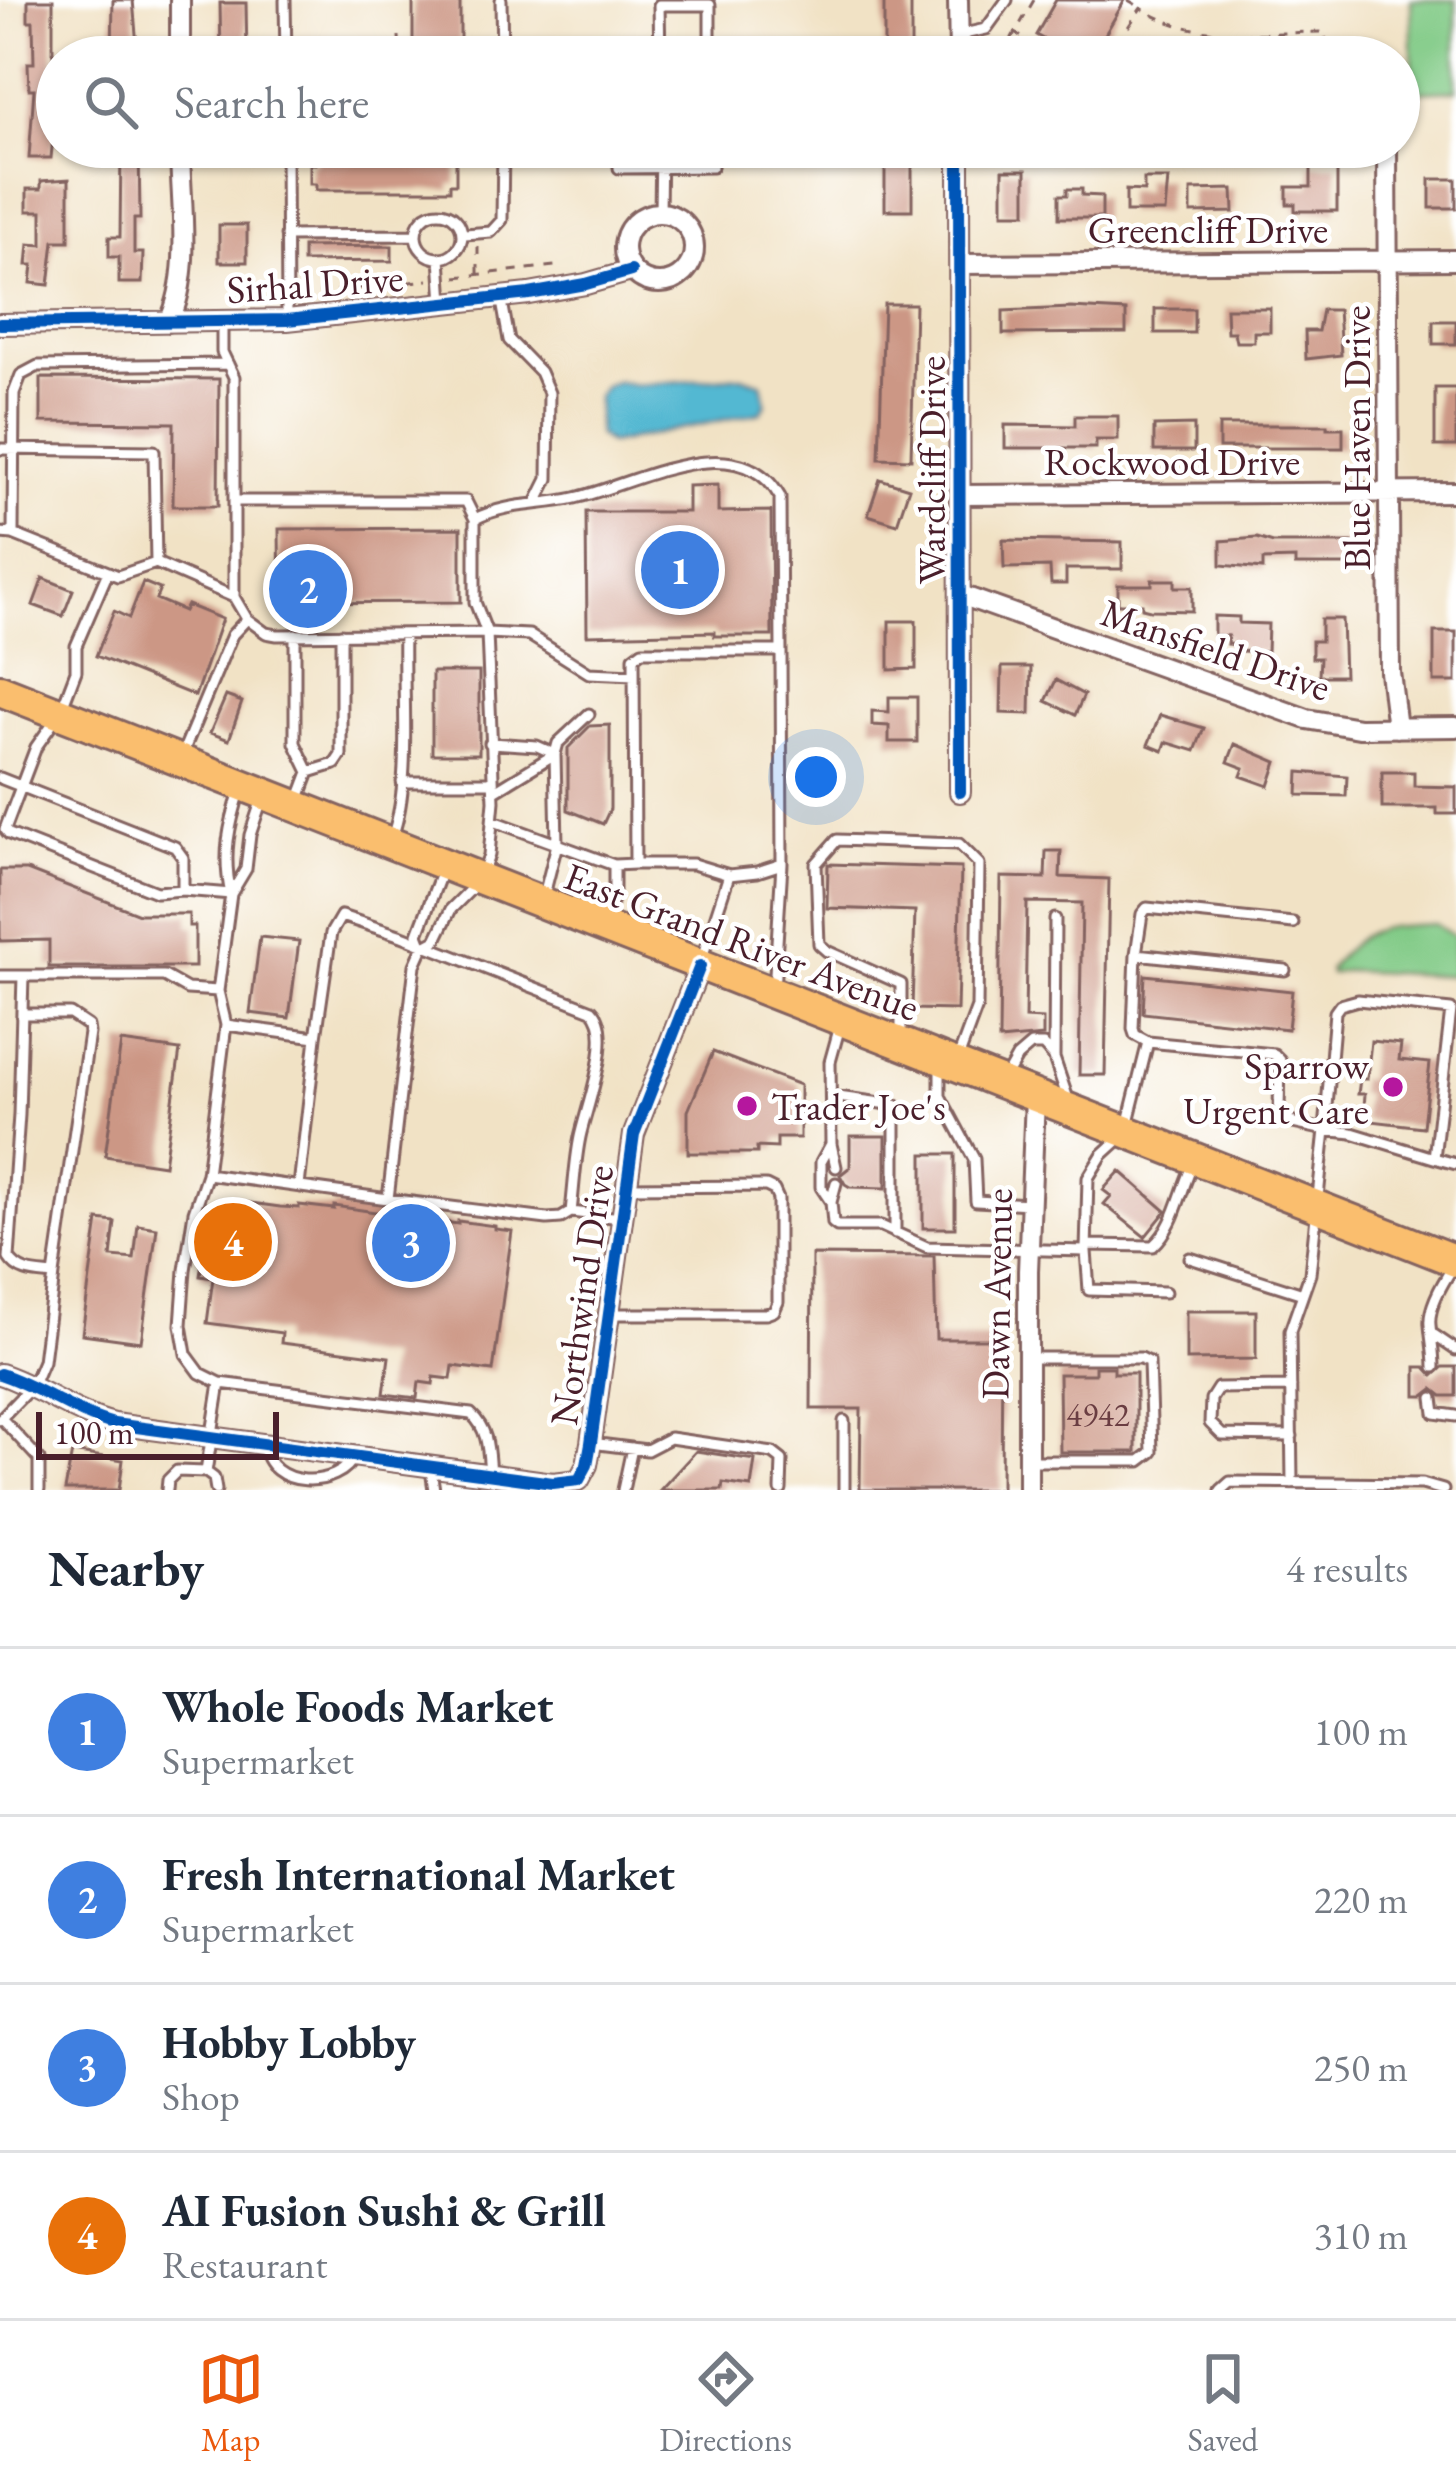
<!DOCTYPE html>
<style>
body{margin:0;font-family:"EB Garamond",serif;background:#f2f2f3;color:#1f2937}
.scale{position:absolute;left:36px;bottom:30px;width:243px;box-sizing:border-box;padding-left:12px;border:6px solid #4a1f2b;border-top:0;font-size:33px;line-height:42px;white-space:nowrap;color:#4a1f2b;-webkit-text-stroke:9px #fff;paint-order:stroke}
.you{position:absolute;left:816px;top:777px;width:42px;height:42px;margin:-30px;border:9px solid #fff;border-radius:50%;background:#1a73e8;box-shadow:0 0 0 18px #1a73e833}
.badge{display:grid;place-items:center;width:78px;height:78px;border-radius:50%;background:#ea580c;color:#fff;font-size:39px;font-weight:700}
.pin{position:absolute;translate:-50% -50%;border:6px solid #fff;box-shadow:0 3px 12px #0006}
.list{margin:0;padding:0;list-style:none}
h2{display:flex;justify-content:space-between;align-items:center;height:156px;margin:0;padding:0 48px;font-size:51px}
h2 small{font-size:39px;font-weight:400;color:#747a83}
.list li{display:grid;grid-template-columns:78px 1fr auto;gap:36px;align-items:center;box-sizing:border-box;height:168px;padding:0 48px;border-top:3px solid #e0e1e3}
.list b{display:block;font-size:45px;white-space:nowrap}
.list p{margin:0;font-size:39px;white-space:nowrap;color:#747a83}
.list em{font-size:39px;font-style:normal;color:#747a83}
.icon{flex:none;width:66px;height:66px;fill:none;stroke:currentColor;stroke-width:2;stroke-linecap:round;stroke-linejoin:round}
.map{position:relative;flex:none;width:1456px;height:1490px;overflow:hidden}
.search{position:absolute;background:#fff;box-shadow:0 3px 9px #0004;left:36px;right:36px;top:36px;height:132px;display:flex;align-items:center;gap:30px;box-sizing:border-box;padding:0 42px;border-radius:66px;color:#747a83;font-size:45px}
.sheet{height:828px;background:#fff}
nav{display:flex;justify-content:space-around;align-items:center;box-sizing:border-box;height:168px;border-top:3px solid #e0e1e3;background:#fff;font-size:33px;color:#747a83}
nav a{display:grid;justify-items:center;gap:6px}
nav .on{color:#ea580c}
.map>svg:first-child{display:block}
.green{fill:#82cb87;stroke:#667559;stroke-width:3}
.water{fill:#53b8d2;stroke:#4e6c7e;stroke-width:3}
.building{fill:#cc9785}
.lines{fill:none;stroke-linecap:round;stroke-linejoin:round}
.service-casing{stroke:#846361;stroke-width:15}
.minor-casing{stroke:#846361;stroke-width:24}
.primary-casing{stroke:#846361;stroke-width:36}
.path{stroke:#846361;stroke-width:3;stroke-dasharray:9 9;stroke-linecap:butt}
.service{stroke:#fff;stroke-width:9}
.minor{stroke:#fff;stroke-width:18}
.primary{stroke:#fabe6e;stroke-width:30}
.cycleway-casing{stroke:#fff;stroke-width:20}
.cycleway{stroke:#0057b8;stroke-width:12}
.poi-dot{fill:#b5179e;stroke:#fff;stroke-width:4.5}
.labels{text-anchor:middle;stroke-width:9;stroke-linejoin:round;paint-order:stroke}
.number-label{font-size:33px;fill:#6a3d42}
.street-label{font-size:39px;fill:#4a1f2b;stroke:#fff}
.poi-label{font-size:39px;fill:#4a1f2b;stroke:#fff;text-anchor:end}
</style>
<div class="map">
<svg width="1456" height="1490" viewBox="0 0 1456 1490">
<rect width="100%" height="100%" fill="#fff"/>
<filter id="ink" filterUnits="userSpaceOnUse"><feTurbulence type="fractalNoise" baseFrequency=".00833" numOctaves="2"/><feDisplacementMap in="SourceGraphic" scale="24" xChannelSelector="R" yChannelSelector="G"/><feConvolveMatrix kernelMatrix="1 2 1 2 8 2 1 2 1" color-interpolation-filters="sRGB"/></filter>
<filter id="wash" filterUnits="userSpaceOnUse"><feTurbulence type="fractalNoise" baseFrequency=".004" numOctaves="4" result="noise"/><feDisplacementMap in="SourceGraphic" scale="48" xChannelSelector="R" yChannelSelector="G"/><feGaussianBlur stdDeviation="2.7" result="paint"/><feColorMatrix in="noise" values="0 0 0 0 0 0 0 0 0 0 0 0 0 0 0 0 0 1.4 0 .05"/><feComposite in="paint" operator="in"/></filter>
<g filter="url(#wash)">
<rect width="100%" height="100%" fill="#f1e2c5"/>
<path class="green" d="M1411,0H1456V90L1413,92Z
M1170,34L1207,45L1208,57H1145Z
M1435,924L1455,937L1453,976L1345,971L1330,974L1329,969C1365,923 1380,927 1435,924Z"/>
<path class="water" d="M742,376L762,383L766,404L761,412L609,444L598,435L597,397L604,386L617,381L635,385Z"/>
<g id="blocks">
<path class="building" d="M28,0H53V119H57V137H53L51,158H29L34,89H29L28,63H34L33,21H28Z
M113,0H133L138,57H112Z
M413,0H460V57H413Z
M884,0H911V50H884Z
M1056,0H1125L1092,57H1074L1036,35Z
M220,3H246L247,57H221Z
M121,147H139L140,219H134V253H143L142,283H119V257H109V237H120Z
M316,147L456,149V184H450V190H316V184H310V164H316Z
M885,161H912V210H885Z
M1311,165H1337V211H1295V204H1287V187H1311Z
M1003,170H1026V213H1003Z
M69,179V241H54L49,285L31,283L33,265H27L29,244L42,245V211H27V189H41V181Z
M1144,179H1168L1165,212H1126V190L1144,191Z
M1430,179H1456V208H1430Z
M1067,189H1082V195L1102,196V218H1059V195H1067Z
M1233,189L1234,212L1191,213V190Z
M219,225H247V262H219Z
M392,246V261L303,262V247Z
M884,304H915L911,459L879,458Z
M1071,308L1126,311V333L1003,334V311Z
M1226,308H1270V332H1254V342H1236L1234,332H1227Z
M1155,309H1194V333H1155Z
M1322,310H1338L1341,355L1306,359L1305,331H1318Z
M1433,321H1456V344H1433Z
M41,378L219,379L218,506H173L174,423L41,422Z
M1435,388H1456V446H1435Z
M1075,416H1118V440H1096V448H1005V425L1075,426Z
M1194,425V451H1154V426Z
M1219,425H1327V428H1343V448H1219Z
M880,479L909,488L897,524L868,515Z
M718,485V512L771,511L772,636H714V632L587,635L586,512H688V486Z
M461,528V602L280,603L279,529Z
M1257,538L1273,543H1355V565H1295V559L1263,560V569L1221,565V541Z
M1003,540L1122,542V569H1066V584H1051L1050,567L1004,568Z
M43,578L73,590L63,616L33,605Z
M1152,580H1175V587H1192V611L1150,610L1142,608V604H1118V585H1152Z
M143,582L160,589L156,599L184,611L187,605L222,619L195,696L96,656L114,611L129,618Z
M1214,616L1239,617V623L1268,624L1267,652L1241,651V645L1227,644L1228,636L1214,635Z
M1321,619H1342L1344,676H1319L1320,658H1312V641H1321Z
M889,621H916V669L889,670Z
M1434,632H1456V682H1434Z
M1002,667H1031L1030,714L1001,713Z
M432,672H479V754H432Z
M1056,680L1084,695L1075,715L1046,701Z
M226,696L242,702L229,740L210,733Z
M889,697H917V742H889V726L872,725V711L889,712Z
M1160,715L1204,728L1195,751L1166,742L1163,751L1148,745Z
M610,725V809L603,824L568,810V748L590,726Z
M1235,744L1277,762L1269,786L1241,776L1244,768L1228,762Z
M1299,772L1347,776L1346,796L1298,795Z
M1382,772H1414V786L1456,787V814H1437V808H1382Z
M1046,851H1061L1060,877L1109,879L1105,1075H1079L1082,903L1027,902L1025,1018L1043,1019V1036L999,1040L1001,877L1045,878Z
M828,864L961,868L957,1010L912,1009L915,911L827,908Z
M0,870H27L139,914H189V926H195V967H49V940L0,941Z
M260,937L299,941L289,1018L250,1013Z
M1145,975L1292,991L1288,1029L1143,1013Z
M1371,1041L1401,1044L1399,1060L1430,1063L1423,1127L1363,1120L1365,1094H1358L1360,1079H1367Z
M121,1042L180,1050L164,1165L105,1156Z
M713,1052L800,1085V1138H777V1148L757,1147V1153H688V1111Z
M850,1136H886V1188L850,1187L845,1184L840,1175L850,1167Z
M923,1154H955V1228H923Z
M1120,1171L1166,1211L1145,1237L1104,1204L1111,1196L1103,1190Z
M222,1199L280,1207L299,1208V1205L334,1209V1206L458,1224V1221L495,1226V1229L512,1231L493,1371L453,1366L451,1379L434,1377L433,1384L419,1382L417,1398L384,1394L389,1357L281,1343L282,1333L207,1323L213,1278L200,1276L210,1205L221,1206Z
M98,1220L115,1222L111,1257L134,1259L138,1225L157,1228L141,1342L82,1334Z
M812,1255L934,1256L936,1339H1002L1001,1490H860L861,1409H811Z
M1186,1311H1256V1359L1186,1360Z
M1095,1367H1114V1373H1136V1452H1060L1059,1374H1095Z
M1416,1367H1425L1433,1376L1443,1367H1456V1396H1442L1433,1389L1424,1396H1416Z
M696,1451L755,1460L751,1487L723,1483L722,1490H660Z
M72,1452L123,1460L119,1490H65Z"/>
</g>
</g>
<g filter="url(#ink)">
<use href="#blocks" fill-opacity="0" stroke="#846361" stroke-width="3"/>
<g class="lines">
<defs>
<path id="service" d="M285,0L286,57
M501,0L502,57
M959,35L986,29L1007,0
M660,57L659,5H710V57
M286,147L287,320
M619,147V168L712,167V147
M416 235a23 23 0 1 1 46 0a23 23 0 1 1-46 0Z
M660,212L661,147
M465,234L491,232L502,220L503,147
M286,236L414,235
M440,258L443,303
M501,296L509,340L540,372L549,393L548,479L537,501
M222,321V352L234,377V597
M0,449L154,451L156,563
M475,519C508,502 540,506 575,498C636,484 739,424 780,497L781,651
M0,533L13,534L118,576L156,563L234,597L247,619
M13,534L14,393L21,375L38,366L228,364
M108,572L76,646V671L60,713L36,747L5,829L9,834L156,892L183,890L231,894
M295,634V743L309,772
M490,743L537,746L555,754L557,844L543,899
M181,757L232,635L247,619L266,633L277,635L487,633L475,602V519L466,501H234
M0,778L175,847L183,858V890
M402,782H492
M493,792L555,754L558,743L589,714
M298,801L309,772L335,764L341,755V634
M494,821L614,865L635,864
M392,837C412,784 402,693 404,634
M443,868L418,934L423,947L436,940L451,909L480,880L489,855L494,801L487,633L529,635L589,673L634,675
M729,875L757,872L782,864
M231,894C222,855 229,825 241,788
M1055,919L1054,1058L1069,1102
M604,924L614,897V865
M423,947L415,965L388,1199L547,1219L561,1218L571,1212L621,1218
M1136,954L1142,914L1147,908L1293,923
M701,961L729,875L693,864H635L634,657L642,651H781L782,864L774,990
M0,976H164L187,989L218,991
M1358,1000L1451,1010L1434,1158L1352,1133L1325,1130L1335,1012L1340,1005Z
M22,1014H70L88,1026L89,1033L54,1275
M226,1025L316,1037L331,933L341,916L402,936L592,1010C616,1032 586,1108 580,1137C575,1161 574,1187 571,1212
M840,1026L830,1062L831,1144L821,1162V1187L831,1202L833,1223L837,1226H881L927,1247L1086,1251L1088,1178L1102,1155L1125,1134L1148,1042L1274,1054L1280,1060L1279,1111L1293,1123L1325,1130L1310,1274L1290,1331L1292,1483
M901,1039V984L827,951L819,944L816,864L837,840L959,844L979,864L977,1007L957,1061
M1148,1042L1135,1035L1133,1029L1136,954L1285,970
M940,1066V1096L974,1159L976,1201L1030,1204
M1004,1080L1017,1057L1031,1045H1043L1053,1056
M831,1096L895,1105V1233
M831,1144L836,1167
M1434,1158L1456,1164
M207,1174L388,1199
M299,1186L316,1037
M831,1202L836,1183
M1086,1245L1153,1246C1176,1226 1180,1189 1194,1162
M1086,1251L1089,1290L1165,1292
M1190,1258L1303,1294
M609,1314H766L774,1311L778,1302V1199L774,1190L766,1186L626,1187
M1434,1335L1456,1350
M1434,1367C1434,1352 1431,1339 1430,1325C1428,1307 1443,1282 1453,1267
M220,1383L471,1414C489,1430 488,1451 490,1474
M1291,1387L1218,1388L1211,1399L1210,1423L1222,1435L1292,1436
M1433,1398L1435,1413L1456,1416
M1,1418L39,1459V1490
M0,1419L33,1385L43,1361L54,1275C36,1273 19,1274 9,1258L19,1115L23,976
M591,1443L647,1450L670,1438L773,1453L782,1460L781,1490
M264,1444C267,1490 340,1490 355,1455
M1028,1461H1140L1152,1452L1149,1362L1141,1358H1028
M431,1470L434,1490
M167,1490L168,1480L177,1471L206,1472
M216,1490L214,1478L206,1472L220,1383L200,1373L186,1354L181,1325L185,1270L194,1212L207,1174L226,1025L218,991L231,894L246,869L250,835L262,799
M623,1490L632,1448
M844,1490V1421
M1221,1490L1230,1482L1422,1484L1443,1490"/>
<path id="minor" d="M180,0V57
M958,0L959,57
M959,147L960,792
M1387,147L1390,672L1397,728
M624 248a35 35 0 1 1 70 0a35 35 0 1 1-70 0Z
M960,264L1456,260
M169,322C193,271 180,202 180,147
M0,324L287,320L529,294L586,284L631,271
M961,495L1456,492
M961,595L1307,719L1359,728L1456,727
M0,1374C40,1387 74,1414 114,1424L553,1483L579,1480L587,1465L591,1443L634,1134L700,966
M1028,1490V1271L1035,1098"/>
<path id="primary" d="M0,690L1456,1261"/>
</defs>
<use href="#service" class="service-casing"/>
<use href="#minor" class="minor-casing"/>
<use href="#primary" class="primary-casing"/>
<path class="path" d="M1034,0L1015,33L1057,57
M1128,0L1140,7
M399,36L400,57
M1002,57L1014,34
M1108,57L1141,8C1194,43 1263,32 1324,32L1331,57
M478,246V273
M456,277L555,266
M301,295L428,280"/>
<use href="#service" class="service"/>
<use href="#minor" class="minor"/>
<use href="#primary" class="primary"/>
<defs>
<path id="cycleway" d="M959,147L960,792
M0,324L287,320L529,294L586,284L631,271
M0,1374C40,1387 74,1414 114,1424L553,1483L579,1480L587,1465L591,1443L634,1134L700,966"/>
</defs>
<use href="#cycleway" class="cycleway-casing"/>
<use href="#cycleway" class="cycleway"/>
</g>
</g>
<g class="poi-dot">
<circle cx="1393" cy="1087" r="12"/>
<circle cx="747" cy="1106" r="12"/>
</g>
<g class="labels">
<g class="number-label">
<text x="1098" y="1426">4942</text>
</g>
<g class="street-label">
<text x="1208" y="243">Greencliff Drive</text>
<text transform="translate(315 283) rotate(-4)" y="14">Sirhal Drive</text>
<text transform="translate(1356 438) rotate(-90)" y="14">Blue Haven Drive</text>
<text x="1172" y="475">Rockwood Drive</text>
<text transform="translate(931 470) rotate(-90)" y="14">Wardcliff Drive</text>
<text transform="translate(1216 649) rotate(19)" y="14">Mansfield Drive</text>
<text transform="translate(742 941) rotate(21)" y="14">East Grand River Avenue</text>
<text transform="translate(996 1294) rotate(-89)" y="14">Dawn Avenue</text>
<text transform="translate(581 1295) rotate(-82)" y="14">Northwind Drive</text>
</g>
<g class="poi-label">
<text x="1369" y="1079">Sparrow<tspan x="1369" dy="45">Urgent Care</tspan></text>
<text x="771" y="1120" text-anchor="start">Trader Joe's</text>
</g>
</g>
</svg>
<div class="scale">100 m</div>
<div class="you"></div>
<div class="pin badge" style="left:680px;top:570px;background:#3f7fe0">1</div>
<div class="pin badge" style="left:308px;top:589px;background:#3f7fe0">2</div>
<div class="pin badge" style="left:411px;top:1243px;background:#3f7fe0">3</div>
<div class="pin badge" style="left:233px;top:1242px;background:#e8710a">4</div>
<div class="search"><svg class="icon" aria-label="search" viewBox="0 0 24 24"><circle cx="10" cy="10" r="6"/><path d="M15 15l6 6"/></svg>Search here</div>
</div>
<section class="sheet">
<h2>Nearby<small>4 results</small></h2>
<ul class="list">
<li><span class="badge" style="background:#3f7fe0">1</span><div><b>Whole Foods Market</b><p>Supermarket</p></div><em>100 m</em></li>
<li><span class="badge" style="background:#3f7fe0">2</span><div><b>Fresh International Market</b><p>Supermarket</p></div><em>220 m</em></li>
<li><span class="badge" style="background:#3f7fe0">3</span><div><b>Hobby Lobby</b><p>Shop</p></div><em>250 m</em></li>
<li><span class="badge" style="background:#e8710a">4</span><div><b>AI Fusion Sushi &amp; Grill</b><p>Restaurant</p></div><em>310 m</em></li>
</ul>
</section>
<nav>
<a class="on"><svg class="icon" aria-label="map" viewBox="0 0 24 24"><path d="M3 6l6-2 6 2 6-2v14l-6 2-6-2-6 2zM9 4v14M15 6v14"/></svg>Map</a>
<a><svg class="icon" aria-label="directions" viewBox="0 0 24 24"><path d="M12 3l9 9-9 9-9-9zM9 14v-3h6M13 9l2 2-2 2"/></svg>Directions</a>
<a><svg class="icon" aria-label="saved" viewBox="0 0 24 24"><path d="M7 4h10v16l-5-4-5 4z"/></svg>Saved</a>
</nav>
